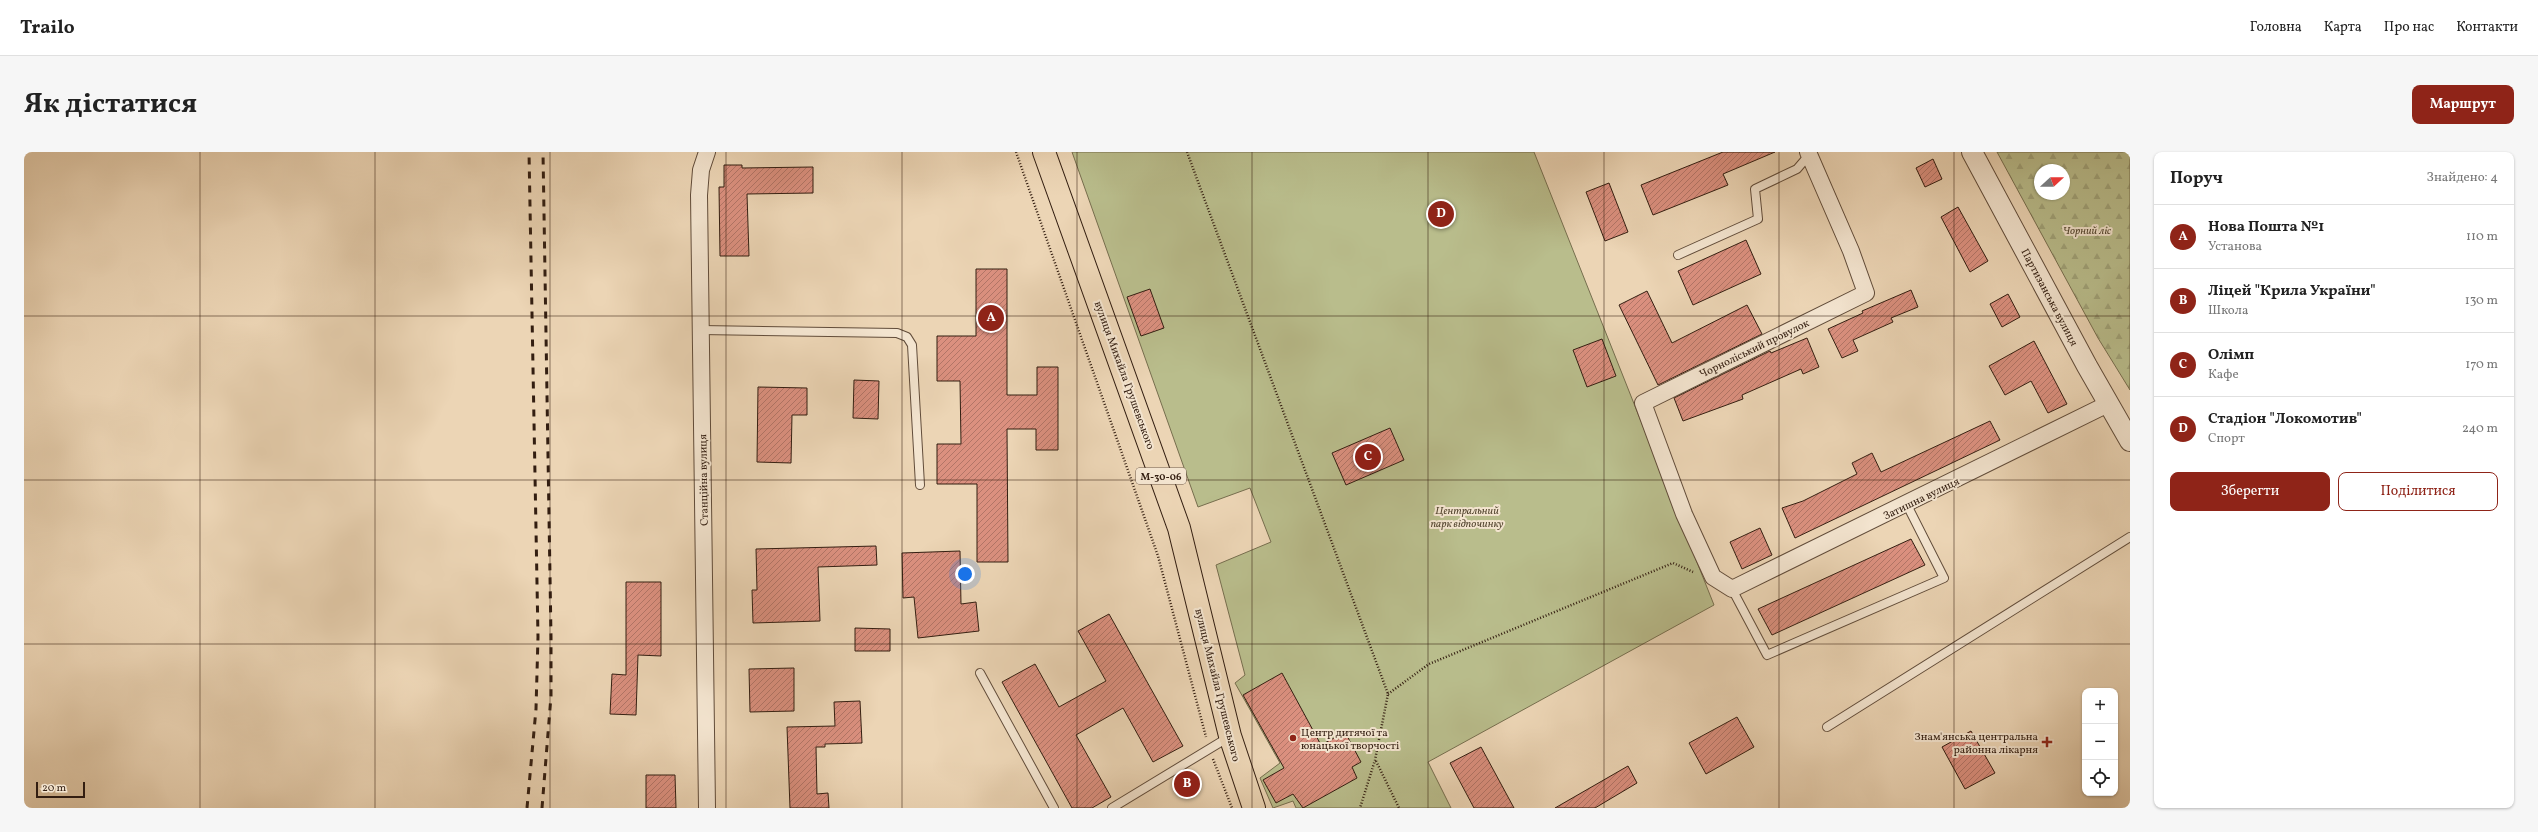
<!DOCTYPE html>
<html lang="uk">
<meta charset="utf-8">
<style>
body{margin:0;font-family:Vollkorn,serif;background:#f6f6f6;color:#222}
.controls{position:absolute;right:12px;bottom:12px;display:grid;overflow:hidden;border-radius:8px;box-shadow:0 1px 3px #0004}
.controls button{width:36px;height:36px;display:grid;place-items:center;padding:0;border:0;border-bottom:1px solid #e0e0e0;background:#fff;color:#222;font:20px sans-serif}
.compass{position:absolute;left:2010px;top:12px;width:36px;height:36px;border-radius:50%;background:#fff;box-shadow:0 1px 3px #0004;rotate:69deg}
.scale{position:absolute;left:12px;bottom:10px;width:49px;box-sizing:border-box;padding-left:4px;border:2px solid #331e11;border-top:0;font-size:11px;line-height:14px;white-space:nowrap;color:#331e11;-webkit-text-stroke:3px #f3e4cf;paint-order:stroke}
.you{position:absolute;left:941px;top:422px;width:14px;height:14px;margin:-10px;border:3px solid #fff;border-radius:50%;background:#1a73e8;box-shadow:0 0 0 6px #1a73e833}
.badge{display:grid;place-items:center;width:26px;height:26px;border-radius:50%;background:#8f2418;color:#fff;font-size:13px;font-weight:700}
.pin{position:absolute;translate:-50% -50%;border:2px solid #fff;box-shadow:0 1px 4px #0006}
.list{margin:0;padding:0;list-style:none}
h2{display:flex;justify-content:space-between;align-items:center;height:52px;margin:0;padding:0 16px;font-size:17px}
h2 small{font-size:13px;font-weight:400;color:#767676}
.list li{display:grid;grid-template-columns:26px 1fr auto;gap:12px;align-items:center;box-sizing:border-box;height:64px;padding:0 16px;border-top:1px solid #e0e0e0}
.list b{display:block;font-size:15px;white-space:nowrap}
.list p{margin:0;font-size:13px;white-space:nowrap;color:#767676}
.list em{font-size:13px;font-style:normal;color:#767676}
.actions{display:flex;gap:8px;padding:12px 16px}
.actions a{flex:1;padding:9px 0;border:1px solid #8f2418;border-radius:8px;text-align:center;font-size:14px;color:#8f2418}
.actions .main{background:#8f2418;color:#fff}
.icon{flex:none;width:22px;height:22px;fill:none;stroke:currentColor;stroke-width:2;stroke-linecap:round;stroke-linejoin:round}
.map{position:relative;flex:none;width:2106px;height:656px;overflow:hidden;border-radius:8px}
header{display:flex;align-items:center;gap:24px;box-sizing:border-box;height:56px;padding:0 20px;background:#fff;border-bottom:1px solid #e0e0e0}
header strong{font-size:19px}
nav{display:flex;gap:22px;margin-inline-start:auto;font-size:14px}
.intro{display:flex;align-items:center;justify-content:space-between;box-sizing:border-box;height:96px;padding:0 24px}
h1{margin:0;font-size:28px}
.button{padding:10px 18px;border-radius:8px;background:#8f2418;color:#fff;font-size:14px;font-weight:700}
main{display:flex;gap:24px;padding:0 24px}
aside{flex:1;background:#fff;border-radius:8px;box-shadow:0 1px 3px #0004}
.map>svg:first-child{display:block}
.forest{fill:url(#forest-firs);stroke:#766e4e;fill-rule:evenodd}
.park{fill:#b9bd8c;stroke:#766e4e}
.building{fill:url(#building-hatch);stroke:#331e11}
.lines{fill:none;stroke-linecap:round;stroke-linejoin:round}
.service-casing{stroke:#614c3a;stroke-width:10}
.minor-casing{stroke:#614c3a;stroke-width:18}
.tertiary-casing{stroke:#614c3a;stroke-width:22}
.primary-casing{stroke:#331e11;stroke-width:24}
.path{stroke:#331e11;stroke-width:2.5;stroke-dasharray:1 2;stroke-linecap:butt}
.service{stroke:#f3e4cf;stroke-width:8}
.minor{stroke:#f3e4cf;stroke-width:16}
.tertiary{stroke:#f3e4cf;stroke-width:20}
.primary{stroke:#ecd5b5;stroke-width:22}
.rail{stroke:#331e11;stroke-width:3;stroke-dasharray:7 7;stroke-linecap:butt}
.grid{fill:none;stroke:#331e11;stroke-width:1;stroke-opacity:0.55}
.poi-dot{fill:#8f2418;stroke:#f3e4cf;stroke-width:1.5}
.labels{text-anchor:middle;stroke-width:4;stroke-linejoin:round;paint-order:stroke}
.shield{fill:#f3e4cf;stroke:#6d594a;stroke-width:1}
.shield-label{font-size:10px;font-weight:bold;fill:#331e11}
.park-label{font-size:11px;font-style:italic;fill:#544630;stroke:#f3e4cf}
.street-label{font-size:11px;fill:#331e11;stroke:#f3e4cf}
.poi-label{font-size:11px;fill:#331e11;stroke:#f3e4cf;text-anchor:start}
</style>
<header>
<strong>Trailo</strong>
<nav><a>Головна</a><a>Карта</a><a>Про нас</a><a>Контакти</a></nav>
</header>
<div class="intro"><h1>Як дістатися</h1><a class="button">Маршрут</a></div>
<main>
<div class="map">
<svg width="2106" height="656" viewBox="0 0 2106 656">
<defs>
<pattern id="forest-firs" width="22" height="20" patternUnits="userSpaceOnUse"><rect width="22" height="20" fill="#b9bd8c"/><path d="M5 1l3.5 6h-7zM16 11l3.5 6h-7z" fill="#a0a278"/></pattern>
<pattern id="building-hatch" width="6" height="6" patternUnits="userSpaceOnUse"><rect width="6" height="6" fill="#db907f"/><path d="M-1 1l2-2M0 6l6-6M5 7l2-2" fill="none" stroke="#b27567"/></pattern>
</defs>
<rect width="100%" height="100%" fill="#ecd5b5"/>
<filter id="stains"><feTurbulence type="fractalNoise" baseFrequency=".005" numOctaves="4"/><feColorMatrix values="0 0 0 0 .2 0 0 0 0 .09 0 0 0 0 .02 0 0 0 .5 -.17"/></filter>
<radialGradient id="worn" r=".72"><stop offset=".6" stop-color="#630" stop-opacity="0"/><stop offset="1" stop-color="#630" stop-opacity=".3"/></radialGradient>
<path class="forest" d="M1973,0H2106V238L2074,186ZM2016,18H2040V42H2016Z"/>
<path class="park" d="M1048,0H1510L1690,453L1404,610L1427,656H1272L1269,649L1249,656L1236,626L1256,611L1211,531L1221,523L1192,413L1247,390L1226,336L1174,355Z"/>
<path class="building" d="M1699,0H1751L1699,22L1704,33L1629,63L1617,33Z
M1909,7L1918,27L1901,35L1892,16Z
M700,13H718V16L789,15V41L723,42L725,104H696L695,35H700Z
M1585,31L1604,80L1581,89L1562,40Z
M1934,55L1964,109L1946,120L1917,65Z
M1722,88L1737,122L1669,153L1654,119Z
M952,117H983V243H1013V215H1034V298H1012V277H983L984,410H953V332H913V292H937L936,229H913V184H952Z
M1126,137L1140,176L1117,184L1103,145Z
M1887,138L1894,155L1867,166L1869,170L1829,188L1834,199L1818,206L1804,177L1839,161L1838,159Z
M1623,139L1648,191L1723,153L1738,182L1634,233L1595,153Z
M1984,142L1996,165L1978,175L1966,152Z
M1783,186L1795,215L1779,222L1777,217L1718,243L1719,247L1659,269L1650,246L1746,199L1747,201Z
M1578,187L1592,224L1563,235L1549,198Z
M2010,189L2043,252L2024,261L2007,229L1981,243L1965,214Z
M830,228L855,229L854,267L829,266Z
M734,235L783,236V263H768L767,311L733,310Z
M1966,269L1976,288L1771,386L1758,356L1779,349L1833,322L1828,311L1848,301L1857,320Z
M1366,276L1380,308L1322,333L1308,301Z
M1736,376L1748,403L1718,417L1706,390Z
M1887,387L1901,413L1748,483L1734,457Z
M852,394L853,413L794,415L796,469L729,471L728,438H733L732,397Z
M936,399L937,452L952,450L955,479L894,486L890,445L879,446L878,401Z
M602,430H637V504L614,503L612,563L586,562L588,522L602,523Z
M1085,462L1159,594L1129,610L1099,556L1052,583L1087,645L1068,656H1048L978,530L1011,512L1035,555L1082,529L1054,479Z
M831,476L866,477V499H831Z
M770,516V559L726,560L725,517Z
M1258,521L1297,593L1321,580L1337,610L1328,615L1333,626L1279,656L1269,642L1252,651L1239,628L1260,616L1219,543Z
M836,549L838,591L801,592V595H792L793,642L804,641L805,656H766L763,575L811,574L810,550Z
M1713,565L1730,595L1682,622L1665,591Z
M1947,579L1971,621L1941,637L1918,595Z
M1457,595L1490,656H1450L1426,611Z
M1604,614L1613,631L1571,656H1531Z
M622,623H651L652,656H622Z"/>
<g class="lines">
<defs>
<path id="service" d="M1654,103L1734,67L1731,37L1773,17L1785,3
M677,178L873,181L883,185L888,193L896,333
M1708,437L1743,503L1920,426L1883,353
M956,521L1030,656
M1803,575L2106,385
M1088,656L1205,585"/>
<path id="minor" d="M683,0L677,18L675,43L683,656
M1784,0L1827,99L1842,141L1619,251L1660,362L1689,425L1708,437L2084,252"/>
<path id="tertiary" d="M1948,0L2063,214L2106,289"/>
<path id="primary" d="M1020,0L1155,376L1206,584L1230,656"/>
</defs>
<use href="#service" class="service-casing"/>
<use href="#minor" class="minor-casing"/>
<use href="#tertiary" class="tertiary-casing"/>
<use href="#primary" class="primary-casing"/>
<path class="path" d="M992,0L1134,404L1182,585
M1163,0L1364,542L1351,608L1336,656
M1364,542L1405,512L1649,411L1669,420
M1189,607L1208,656
M1352,609L1375,656"/>
<use href="#service" class="service"/>
<use href="#minor" class="minor"/>
<use href="#tertiary" class="tertiary"/>
<use href="#primary" class="primary"/>
<path class="rail" d="M503,656L512,557L514,485L505,0
M518,656L527,544V485L519,0"/>
</g>
<path class="grid" d="M176,0V656M351,0V656M526,0V656M702,0V656M878,0V656M1053,0V656M1228,0V656M1404,0V656M1580,0V656M1755,0V656M1930,0V656M0,164H2106M0,328H2106M0,492H2106"/>
<g class="poi-dot">
<circle cx="1269" cy="586" r="4"/>
<path d="M2021 584h4v4h4v4h-4v4h-4v-4h-4v-4h4z"/>
</g>
<g class="labels">
<rect class="shield" x="1112" y="316" width="50" height="16" rx="3"/>
<g class="shield-label">
<text x="1137" y="328">М-30-06</text>
</g>
<g class="park-label">
<text x="2063" y="82">Чорний ліс</text>
<text x="1443" y="362">Центральний<tspan x="1443" dy="13">парк відпочинку</tspan></text>
</g>
<g class="street-label">
<text transform="translate(2026 145) rotate(62)" y="4">Партизанська вулиця</text>
<text transform="translate(1730 196) rotate(-26)" y="4">Чорноліський провулок</text>
<text transform="translate(1101 223) rotate(70)" y="4">вулиця Михайла Грушевського</text>
<text transform="translate(679 328) rotate(-91)" y="4">Станційна вулиця</text>
<text transform="translate(1897 346) rotate(-26)" y="4">Затишна вулиця</text>
<text transform="translate(1194 533) rotate(76)" y="4">вулиця Михайла Грушевського</text>
</g>
<g class="poi-label">
<text x="1277" y="584">Центр дитячої та<tspan x="1277" dy="13">юнацької творчості</tspan></text>
<text x="2014" y="588" text-anchor="end">Знам'янська центральна<tspan x="2014" dy="13">районна лікарня</tspan></text>
</g>
</g>
<rect width="100%" height="100%" filter="url(#stains)"/>
<rect width="100%" height="100%" fill="url(#worn)"/>
</svg>
<div class="controls">
<button>+</button>
<button>−</button>
<button><svg class="icon" aria-label="locate" viewBox="0 0 24 24"><circle cx="12" cy="12" r="6"/><path d="M12 2v4M12 18v4M2 12h4M18 12h4"/></svg></button>
</div>
<svg class="compass" viewBox="-18 -18 36 36"><path d="M0-13l5 13h-10z" fill="#e53935"/><path d="M0 13l5-13h-10z" fill="#767676"/></svg>
<div class="scale">20 m</div>
<div class="you"></div>
<div class="pin badge" style="left:967px;top:166px">A</div>
<div class="pin badge" style="left:1163px;top:632px">B</div>
<div class="pin badge" style="left:1344px;top:305px">C</div>
<div class="pin badge" style="left:1417px;top:62px">D</div>
</div>
<aside>
<h2>Поруч<small>Знайдено: 4</small></h2>
<ul class="list">
<li><span class="badge">A</span><div><b>Нова Пошта №1</b><p>Установа</p></div><em>110 m</em></li>
<li><span class="badge">B</span><div><b>Ліцей &quot;Крила України&quot;</b><p>Школа</p></div><em>130 m</em></li>
<li><span class="badge">C</span><div><b>Олімп</b><p>Кафе</p></div><em>170 m</em></li>
<li><span class="badge">D</span><div><b>Стадіон &quot;Локомотив&quot;</b><p>Спорт</p></div><em>240 m</em></li>
</ul>
<div class="actions"><a class="main">Зберегти</a><a>Поділитися</a></div>
</aside>
</main>
